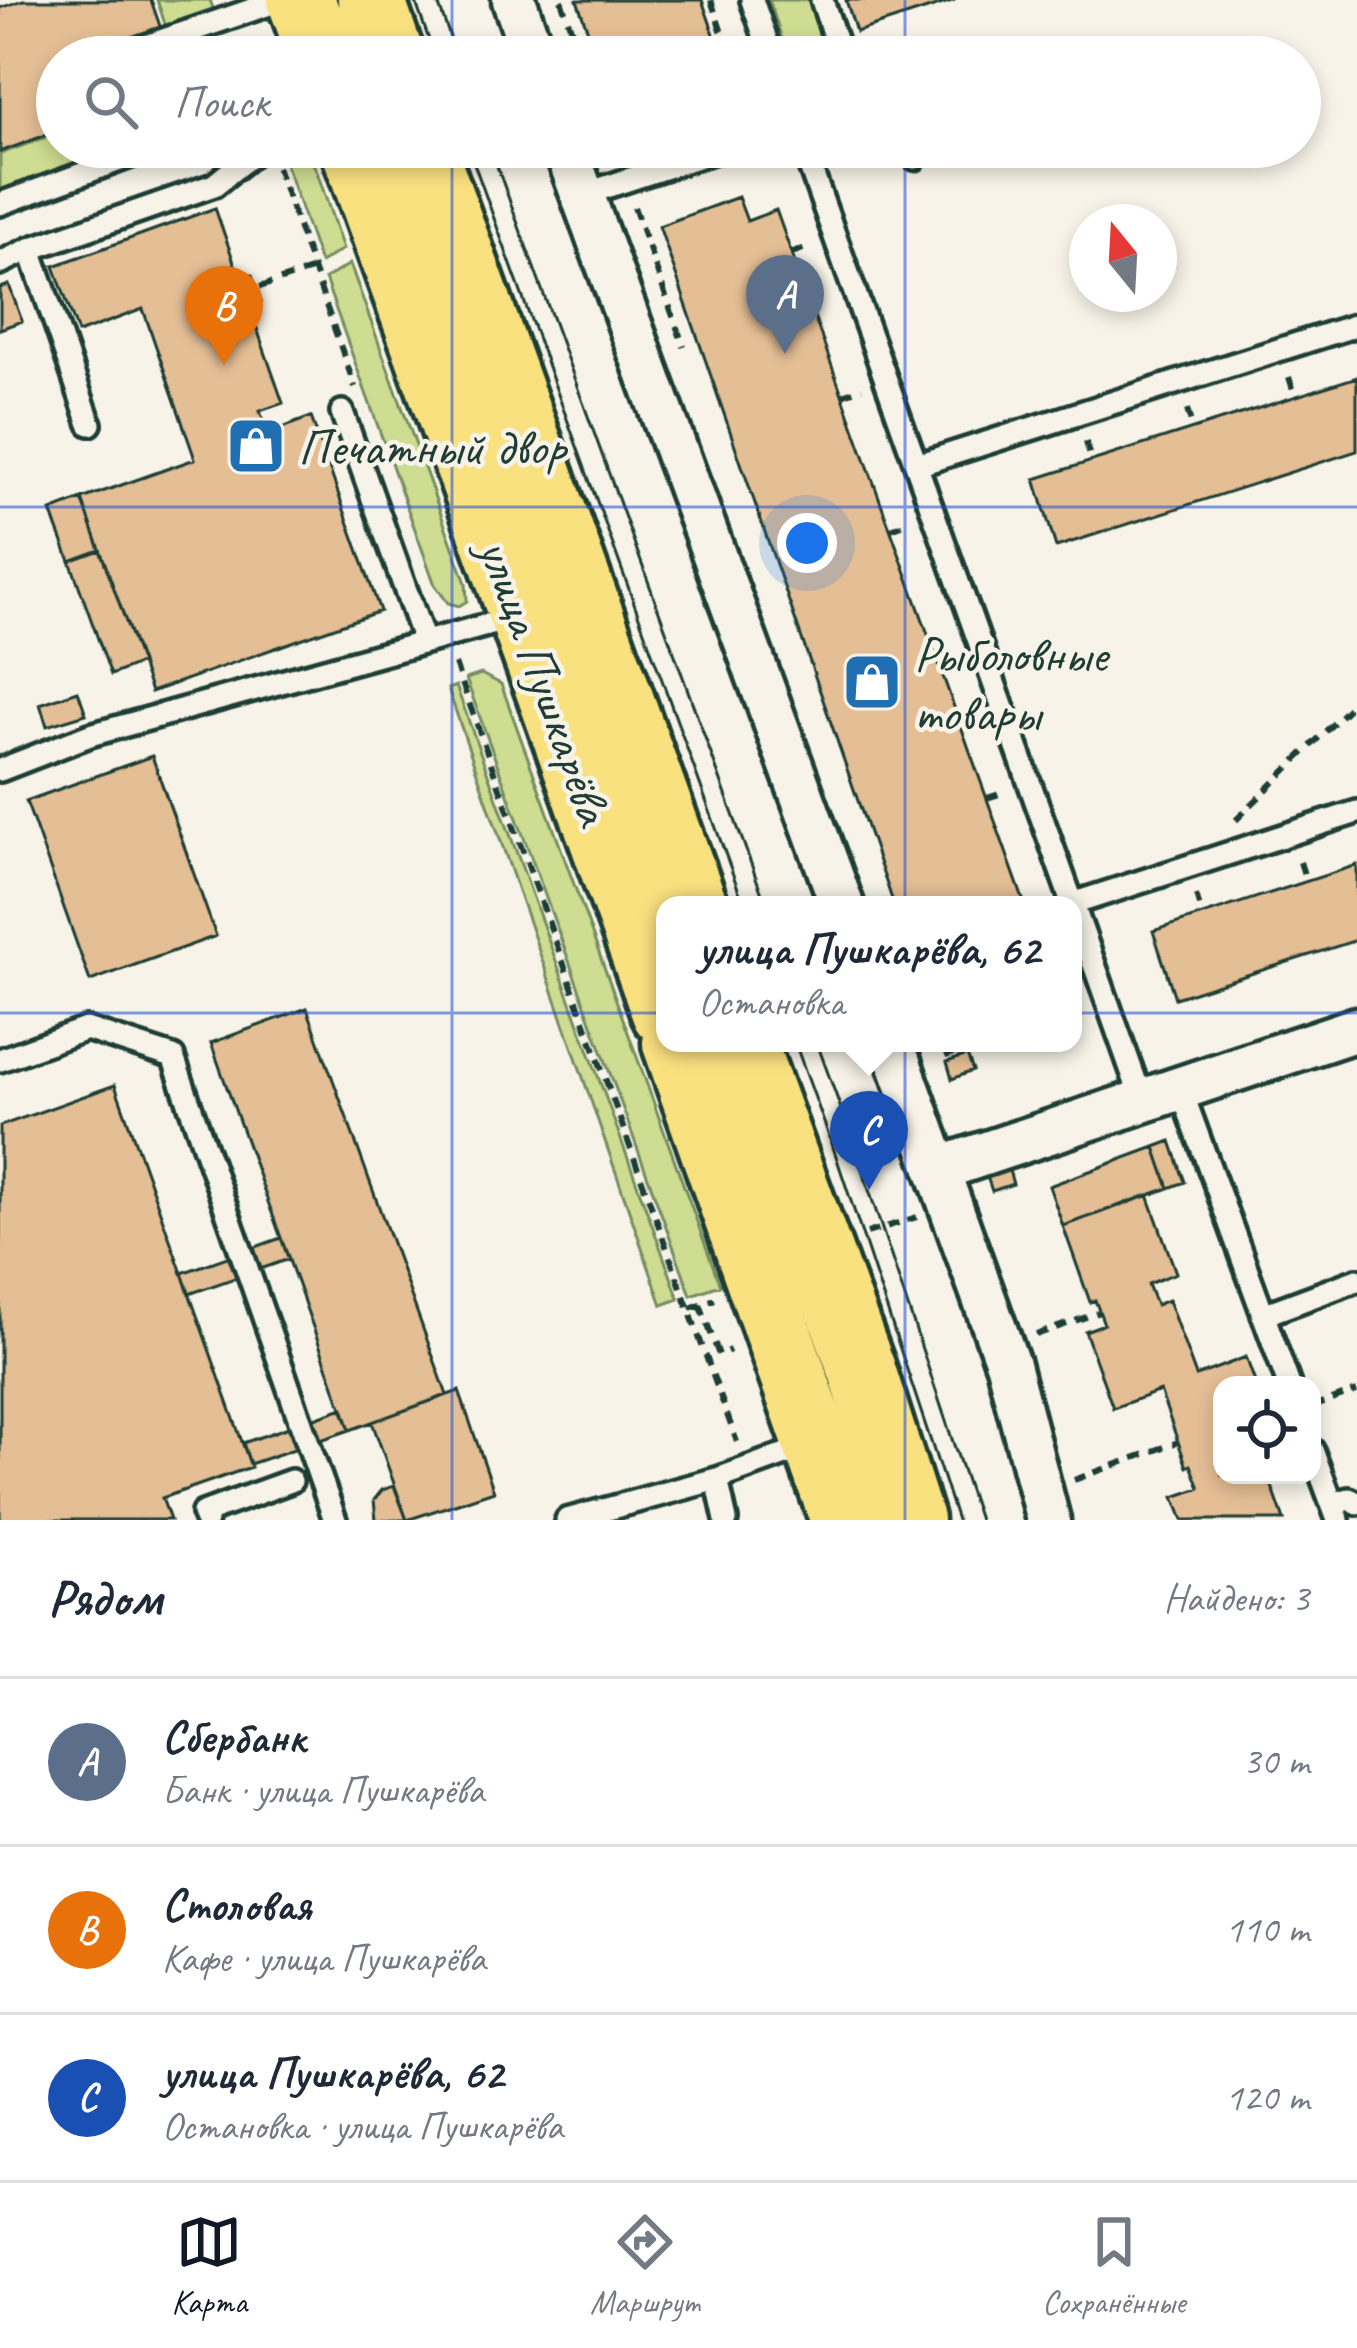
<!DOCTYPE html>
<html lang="ru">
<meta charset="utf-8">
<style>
body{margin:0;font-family:Caveat,sans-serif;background:#f2f2f3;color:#1f2937}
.controls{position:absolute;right:36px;bottom:36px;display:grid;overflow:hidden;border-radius:24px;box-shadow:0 6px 18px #0003}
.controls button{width:108px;height:108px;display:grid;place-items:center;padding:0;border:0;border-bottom:3px solid #e0e1e3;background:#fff;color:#1f2937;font:60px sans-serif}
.compass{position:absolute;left:1069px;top:204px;width:108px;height:108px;border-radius:50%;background:#fff;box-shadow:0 6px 18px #0003;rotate:342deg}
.you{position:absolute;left:807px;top:543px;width:42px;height:42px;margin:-30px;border:9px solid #fff;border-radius:50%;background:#1a73e8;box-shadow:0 0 0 18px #1a73e833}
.badge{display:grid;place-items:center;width:78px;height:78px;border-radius:50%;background:#111827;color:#fff;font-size:39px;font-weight:700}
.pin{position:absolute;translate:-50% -99px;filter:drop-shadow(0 3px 6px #0008)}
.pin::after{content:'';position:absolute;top:63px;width:42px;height:36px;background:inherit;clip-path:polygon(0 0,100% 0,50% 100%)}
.popup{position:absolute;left:656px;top:896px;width:426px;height:156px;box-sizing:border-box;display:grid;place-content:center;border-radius:24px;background:#fff;filter:drop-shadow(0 3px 9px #0005);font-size:39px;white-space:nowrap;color:#747a83}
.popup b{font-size:45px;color:#1f2937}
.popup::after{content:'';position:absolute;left:50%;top:100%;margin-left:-24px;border:24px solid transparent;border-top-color:#fff}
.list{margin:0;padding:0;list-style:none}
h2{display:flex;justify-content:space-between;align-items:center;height:156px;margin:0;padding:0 48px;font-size:51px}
h2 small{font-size:39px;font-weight:400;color:#747a83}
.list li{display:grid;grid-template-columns:78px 1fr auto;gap:36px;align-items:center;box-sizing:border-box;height:168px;padding:0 48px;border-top:3px solid #e0e1e3}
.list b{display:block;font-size:45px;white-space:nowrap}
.list p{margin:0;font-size:39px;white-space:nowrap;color:#747a83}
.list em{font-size:39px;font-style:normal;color:#747a83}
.icon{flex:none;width:66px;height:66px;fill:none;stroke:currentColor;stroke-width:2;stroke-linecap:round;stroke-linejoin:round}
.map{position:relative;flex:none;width:1357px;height:1520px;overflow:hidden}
.search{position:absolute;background:#fff;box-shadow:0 6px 18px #0003;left:36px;right:36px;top:36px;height:132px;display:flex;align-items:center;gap:30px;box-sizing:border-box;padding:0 42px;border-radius:66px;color:#747a83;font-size:45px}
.sheet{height:660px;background:#fff}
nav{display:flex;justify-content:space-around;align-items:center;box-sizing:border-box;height:168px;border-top:3px solid #e0e1e3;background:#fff;font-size:33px;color:#747a83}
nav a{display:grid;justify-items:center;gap:6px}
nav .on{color:#111827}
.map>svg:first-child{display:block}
.green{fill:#cedd91;stroke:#768d62;stroke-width:3}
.building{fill:#e4be95;stroke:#1f3d34;stroke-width:3}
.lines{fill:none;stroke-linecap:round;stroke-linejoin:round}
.lane-casing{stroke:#1f3d34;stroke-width:30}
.street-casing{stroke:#1f3d34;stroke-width:51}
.primary-casing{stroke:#1f3d34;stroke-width:75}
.path{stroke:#1f3d34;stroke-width:6;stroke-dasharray:12 9;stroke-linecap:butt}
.lane{stroke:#f7f3e8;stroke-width:21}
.street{stroke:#f7f3e8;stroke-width:42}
.primary{stroke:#fae180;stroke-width:66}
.tram{stroke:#1f3d34;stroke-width:3}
.grid{fill:none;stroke:#1d4ed8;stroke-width:3;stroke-opacity:0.55}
.labels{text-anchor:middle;stroke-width:9;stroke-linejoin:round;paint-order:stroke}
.poi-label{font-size:51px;fill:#1f3d34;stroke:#f7f3e8;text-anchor:start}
.street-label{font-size:51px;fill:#1f3d34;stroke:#f7f3e8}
</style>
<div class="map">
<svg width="1357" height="1520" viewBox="0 0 1357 1520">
<rect width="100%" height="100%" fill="#f7f3e8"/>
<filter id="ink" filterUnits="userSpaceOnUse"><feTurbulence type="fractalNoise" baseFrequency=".00833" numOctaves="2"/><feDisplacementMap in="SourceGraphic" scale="24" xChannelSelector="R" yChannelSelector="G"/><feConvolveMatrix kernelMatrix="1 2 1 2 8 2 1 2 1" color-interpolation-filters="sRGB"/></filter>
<g filter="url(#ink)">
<path class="green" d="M157,0H210L214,11L166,27Z
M769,0H810L828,57H788Z
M57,133V147H91L72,168L0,195V154Z
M298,155L311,161L316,169L343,249L320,263L283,157Z
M350,264L466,583L467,601L459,606L448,603L435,585L325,279Z
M481,674L501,684L720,1285L691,1295L466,679Z
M456,686L679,1299L662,1305L448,689Z"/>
<path class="building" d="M23,0H151L161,29L81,57H57V65L52,67L57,80V131L0,152V8Z
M577,0H702L722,57H597Z
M846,0H955L856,32Z
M738,197L747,221L776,210L1025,905H894L659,226Z
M215,208L240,279L223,284L228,298L232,312L249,306L283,403L260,411L268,433L311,417L380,611L151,692L82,499L195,459L143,309L78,333L54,266Z
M252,275L261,302L232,312L223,284Z
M9,285L22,321L0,329V288Z
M1357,377V451L1056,547L1035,479Z
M82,499L100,550L70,561L51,511Z
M100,550L141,663L111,675L70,561Z
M78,691L86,714L47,726L40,704Z
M152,756L216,936L90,981L26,801Z
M1357,865V940L1175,998L1153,931Z
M307,1008L447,1395L350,1430L211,1043Z
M942,1043H988L947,1057Z
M967,1055L973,1071L952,1079L947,1062Z
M115,1085L251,1467L162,1498L170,1520H0V1126Z
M1171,1141L1185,1182L1169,1188L1155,1147Z
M1155,1147L1169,1188L1063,1226L1049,1186Z
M1008,1167L1013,1184L992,1191L986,1174Z
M1148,1195L1176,1273L1148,1284L1156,1305L1168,1300L1196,1376L1246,1357L1256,1385H1222V1475H1268L1284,1520H1183L1174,1497L1200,1488L1191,1465L1187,1467L1160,1391L1113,1408L1085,1331L1104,1324L1095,1300L1090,1302L1063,1226Z
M281,1238L289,1259L189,1294L182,1273Z
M459,1391L494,1491L407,1520L372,1422Z
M343,1408L350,1430L250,1464L243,1443Z
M394,1486L407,1520H376L374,1500L382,1490Z"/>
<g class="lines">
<defs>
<path id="lane" d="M752,0L772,57
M822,0L841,57
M114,57L281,0
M57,79V78
M803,147L1073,905
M908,147L915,158
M582,195L727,147
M0,204L131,156L127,147
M30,249L90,424
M0,263L30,249L214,185L261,147
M342,412L424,641
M917,465L1357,325
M0,770L90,735L516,617
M1072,904L1357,812
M1073,905L1142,1100
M0,1060L86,1029L173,1057L335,1520
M1180,1087L1289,1385
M1263,1315L1357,1280
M1312,1450L1338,1520
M717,1479L726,1520
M1332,1504L1349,1499L1357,1503
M206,1520L203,1513L291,1481
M567,1520L717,1479L813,1444"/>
<path id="street" d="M514,0L534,57
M565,147L842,905
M892,1043L1008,1365L1048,1520
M939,1169L1357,1029"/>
<path id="primary" d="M301,0L322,57
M371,0L391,57
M354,147L665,1012
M422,147L694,905
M676,1043L844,1520
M743,1043L862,1370L910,1520"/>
</defs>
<use href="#lane" class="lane-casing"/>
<use href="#street" class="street-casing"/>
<use href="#primary" class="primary-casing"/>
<path class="path" d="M561,0L581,57
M711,0L730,57
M233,43L238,57
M277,167L355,387
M634,207L684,347
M792,253L811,246
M260,287L314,269
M1289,377L1295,396
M842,395L862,388
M1187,410L1193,429
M1086,442L1091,461
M891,529L910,522
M455,664L737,1442
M939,664L958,657
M987,798L1006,792
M1236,820L1357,700
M1300,862L1306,881
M1196,895L1202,915
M867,1233L917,1217
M700,1304L719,1355L730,1350
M690,1308L712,1300L713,1303
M1036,1335L1100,1312
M1312,1407L1357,1391
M1074,1480L1178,1442"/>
<use href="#lane" class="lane"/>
<use href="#street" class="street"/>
<use href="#primary" class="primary"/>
<path class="tram" d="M415,0L435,57
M437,0L457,57
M468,147L744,905
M490,147L766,905
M795,1043L834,1150L957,1520
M817,1043L853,1142L979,1520"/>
</g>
</g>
<path class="grid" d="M452,0V57M905,0V57M452,147V1520M905,147V1520M0,507H1357M0,1013H1357"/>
<defs>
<symbol id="shop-square" viewBox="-11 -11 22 22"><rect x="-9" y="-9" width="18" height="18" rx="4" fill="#1f6fb2" stroke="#f7f3e8"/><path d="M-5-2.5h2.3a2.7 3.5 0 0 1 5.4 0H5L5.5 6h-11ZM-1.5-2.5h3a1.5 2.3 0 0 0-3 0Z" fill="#fff"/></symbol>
</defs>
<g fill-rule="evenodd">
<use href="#shop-square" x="223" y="413" width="66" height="66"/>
<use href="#shop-square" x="839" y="649" width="66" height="66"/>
</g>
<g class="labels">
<g class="poi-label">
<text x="298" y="464">Печатный двор</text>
<text x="914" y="671">Рыболовные<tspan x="914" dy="59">товары</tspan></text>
</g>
<g class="street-label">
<text transform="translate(546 681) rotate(70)" y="18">улица Пушкарёва</text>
</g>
</g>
</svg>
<div class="controls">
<button><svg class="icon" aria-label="locate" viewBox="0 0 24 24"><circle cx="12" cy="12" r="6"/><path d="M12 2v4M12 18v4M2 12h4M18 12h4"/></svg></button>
</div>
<svg class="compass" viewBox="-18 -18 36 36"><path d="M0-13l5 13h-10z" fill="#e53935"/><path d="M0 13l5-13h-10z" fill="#747a83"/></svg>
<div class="you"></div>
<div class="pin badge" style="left:785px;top:354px;background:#5c6f8a">A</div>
<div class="pin badge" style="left:224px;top:365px;background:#e8710a">B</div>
<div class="pin badge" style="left:869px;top:1190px;background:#1a4fb4">C</div>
<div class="popup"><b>улица Пушкарёва, 62</b>Остановка</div>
<div class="search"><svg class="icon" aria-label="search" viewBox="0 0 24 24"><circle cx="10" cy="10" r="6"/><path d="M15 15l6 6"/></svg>Поиск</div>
</div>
<section class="sheet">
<h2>Рядом<small>Найдено: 3</small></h2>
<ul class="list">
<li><span class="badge" style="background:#5c6f8a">A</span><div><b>Сбербанк</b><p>Банк · улица Пушкарёва</p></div><em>30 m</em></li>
<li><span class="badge" style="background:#e8710a">B</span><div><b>Столовая</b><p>Кафе · улица Пушкарёва</p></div><em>110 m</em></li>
<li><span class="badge" style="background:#1a4fb4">C</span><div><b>улица Пушкарёва, 62</b><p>Остановка · улица Пушкарёва</p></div><em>120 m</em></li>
</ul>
</section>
<nav>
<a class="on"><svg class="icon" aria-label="map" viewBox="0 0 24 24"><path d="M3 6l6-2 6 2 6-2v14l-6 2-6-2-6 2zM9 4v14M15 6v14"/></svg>Карта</a>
<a><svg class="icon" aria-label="directions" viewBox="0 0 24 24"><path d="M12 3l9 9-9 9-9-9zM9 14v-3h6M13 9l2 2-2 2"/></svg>Маршрут</a>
<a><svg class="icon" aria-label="saved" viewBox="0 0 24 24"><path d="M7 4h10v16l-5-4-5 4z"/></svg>Сохранённые</a>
</nav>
